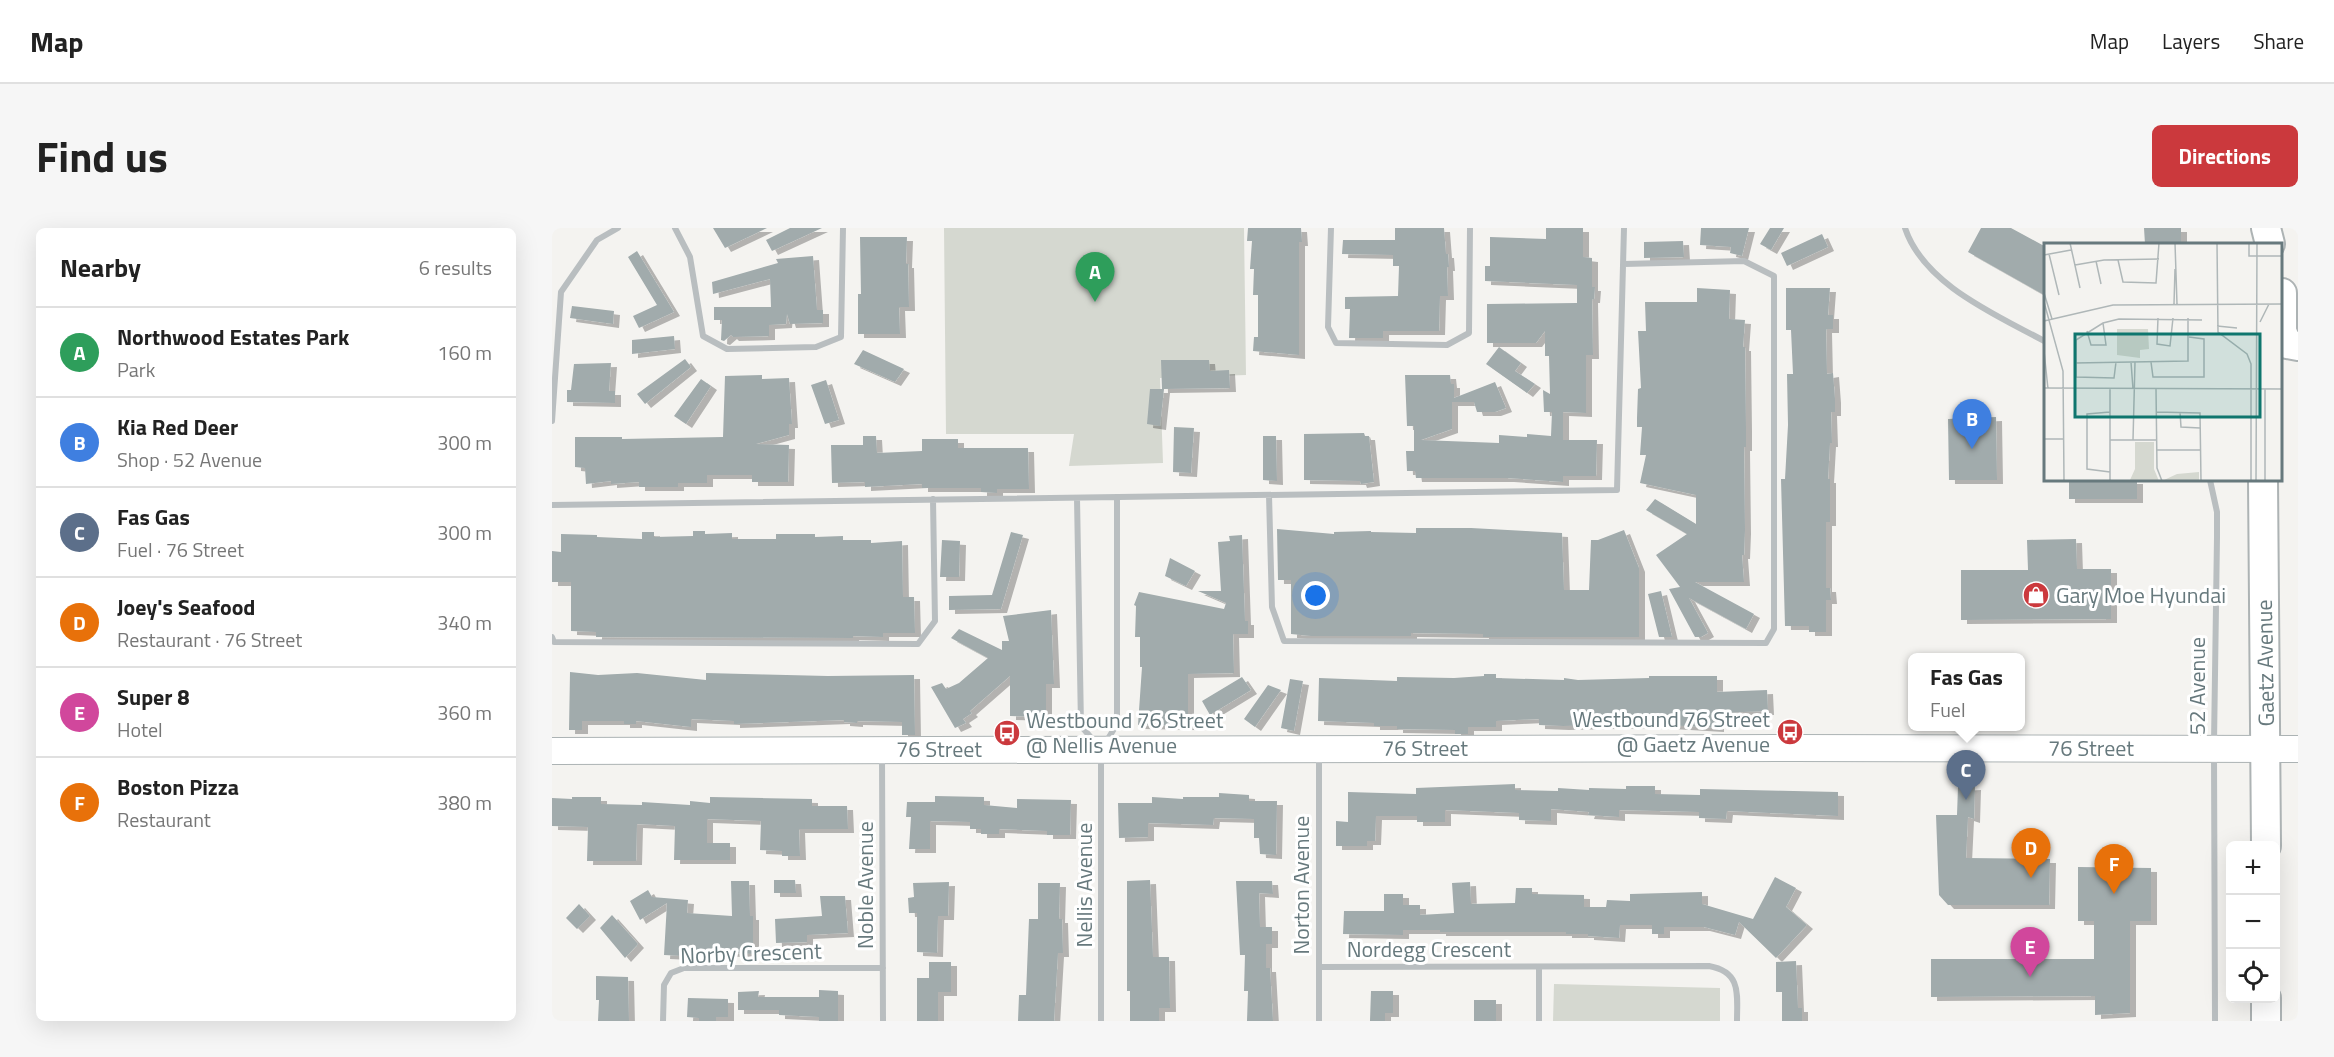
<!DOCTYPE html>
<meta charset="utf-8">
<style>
body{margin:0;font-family:"Titillium Web",sans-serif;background:#f6f6f6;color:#222}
.controls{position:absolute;right:18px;bottom:18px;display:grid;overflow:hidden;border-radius:9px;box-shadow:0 6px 24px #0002}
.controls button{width:54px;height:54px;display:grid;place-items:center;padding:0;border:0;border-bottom:2px solid #e0e0e0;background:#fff;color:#222;font:30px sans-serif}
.you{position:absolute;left:764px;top:368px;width:21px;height:21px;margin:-15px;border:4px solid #fff;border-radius:50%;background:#1a73e8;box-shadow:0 0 0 9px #1a73e833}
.badge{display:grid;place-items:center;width:39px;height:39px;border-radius:50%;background:#cb393d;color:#fff;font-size:20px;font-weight:700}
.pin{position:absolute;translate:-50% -50px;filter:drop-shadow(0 2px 3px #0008)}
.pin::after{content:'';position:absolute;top:32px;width:21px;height:18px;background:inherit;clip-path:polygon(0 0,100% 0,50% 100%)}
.popup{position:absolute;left:1356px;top:425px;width:117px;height:78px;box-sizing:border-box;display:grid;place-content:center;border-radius:9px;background:#fff;filter:drop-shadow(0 2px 4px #0005);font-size:20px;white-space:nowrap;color:#767676}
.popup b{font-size:22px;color:#222}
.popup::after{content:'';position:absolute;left:50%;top:100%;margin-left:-12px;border:12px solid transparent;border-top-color:#fff}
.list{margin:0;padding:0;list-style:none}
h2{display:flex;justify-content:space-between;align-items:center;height:78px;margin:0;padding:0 24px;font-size:26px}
h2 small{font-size:20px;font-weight:400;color:#767676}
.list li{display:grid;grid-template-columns:39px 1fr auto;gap:18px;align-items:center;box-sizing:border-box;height:90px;padding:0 24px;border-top:2px solid #e0e0e0}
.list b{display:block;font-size:22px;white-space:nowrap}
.list p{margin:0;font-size:20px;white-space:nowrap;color:#767676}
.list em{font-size:20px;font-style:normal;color:#767676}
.icon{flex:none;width:33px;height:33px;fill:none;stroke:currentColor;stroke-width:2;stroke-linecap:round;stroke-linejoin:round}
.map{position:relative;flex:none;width:1746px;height:793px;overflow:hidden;border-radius:9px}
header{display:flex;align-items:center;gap:36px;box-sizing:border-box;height:84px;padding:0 30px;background:#fff;border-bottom:2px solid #e0e0e0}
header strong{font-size:28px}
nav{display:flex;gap:33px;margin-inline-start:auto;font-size:21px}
.intro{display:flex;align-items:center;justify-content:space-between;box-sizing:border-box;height:144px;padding:0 36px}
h1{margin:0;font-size:42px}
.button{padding:15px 27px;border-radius:9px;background:#cb393d;color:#fff;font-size:21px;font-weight:700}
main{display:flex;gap:36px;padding:0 36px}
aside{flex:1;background:#fff;border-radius:9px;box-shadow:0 6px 24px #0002}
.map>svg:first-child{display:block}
.green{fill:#d5d8d0}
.building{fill:#a1abac;filter:url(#shadow)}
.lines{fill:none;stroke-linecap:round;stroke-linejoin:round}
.secondary-casing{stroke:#acb3b4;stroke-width:28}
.primary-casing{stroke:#adb3b4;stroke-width:32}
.street{stroke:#b9bec0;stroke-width:6}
.secondary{stroke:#fff;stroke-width:26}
.primary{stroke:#fff;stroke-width:28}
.labels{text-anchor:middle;stroke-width:6;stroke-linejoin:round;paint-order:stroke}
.poi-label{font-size:22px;fill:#67797d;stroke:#fff;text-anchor:start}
.street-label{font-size:22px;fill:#67797d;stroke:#fff}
.inset-road{fill:none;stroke:#afb7b8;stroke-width:1.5}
.view{fill:#0f766e;fill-opacity:0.15;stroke:#0f766e;stroke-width:3}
.inset-edge{fill:none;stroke:#67797d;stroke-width:3}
</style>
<header>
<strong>Map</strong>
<nav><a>Map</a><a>Layers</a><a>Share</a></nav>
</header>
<div class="intro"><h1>Find us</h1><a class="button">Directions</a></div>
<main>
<aside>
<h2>Nearby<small>6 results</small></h2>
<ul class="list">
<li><span class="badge" style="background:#2e9e5b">A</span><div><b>Northwood Estates Park</b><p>Park</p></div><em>160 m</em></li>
<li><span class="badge" style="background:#3f7fe0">B</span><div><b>Kia Red Deer</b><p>Shop · 52 Avenue</p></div><em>300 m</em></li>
<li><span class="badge" style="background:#5c6f8a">C</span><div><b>Fas Gas</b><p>Fuel · 76 Street</p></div><em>300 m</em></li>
<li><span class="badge" style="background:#e8710a">D</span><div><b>Joey's Seafood</b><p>Restaurant · 76 Street</p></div><em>340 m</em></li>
<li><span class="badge" style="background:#d1479c">E</span><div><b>Super 8</b><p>Hotel</p></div><em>360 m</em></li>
<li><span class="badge" style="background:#e8710a">F</span><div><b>Boston Pizza</b><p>Restaurant</p></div><em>380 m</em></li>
</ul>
</aside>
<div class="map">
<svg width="1746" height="793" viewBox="0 0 1746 793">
<defs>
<filter id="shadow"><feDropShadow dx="6" dy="4" stdDeviation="0" flood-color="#0004"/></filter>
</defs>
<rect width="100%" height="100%" fill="#f4f3f0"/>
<path class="green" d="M392,0H692L694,147L608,150L611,235L517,238L522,206H394Z
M1002,756L1168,760V793H1001Z"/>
<path class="building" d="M161,0H215L173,20Z
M238,0H270L220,23L214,12Z
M696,0H749L750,14H747V127L701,123L702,109H706V67H701L702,41H698L700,13H695Z
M843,0H892L894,26H896L897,39H895L896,68H888L887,103H831V110H797L798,81H793V69L846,68L847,38H841V27L790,26L791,12H843Z
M994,0H1031V29L1040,30V59H1043L1042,71H1040L1041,127H1034V185L1011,184V212H1045L1044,248H1011V254L956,250H864L863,243H855L854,223H862V198H855L853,147H898L899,156H902V170L943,154L954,180L943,184H925L922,174H900V201L869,212L947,215V207L975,209V206L999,208L1000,184H992L991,162L998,166L997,128H993V103L984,115H935V76L1025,75V57L933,53V38H938V9L994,11Z
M1149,0H1197L1190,28L1178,25L1179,19L1148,17Z
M1218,0H1232L1219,22L1208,16Z
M1429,0H1459L1494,19V68L1416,24Z
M1592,0H1629V16H1593Z
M1270,6L1276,19L1235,38L1229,25Z
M308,9H355L354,36H356L357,79H347L348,106H306V66H309Z
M1131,13L1132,29L1092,30V14Z
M85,23L122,84L87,100L81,88L105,77L76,29Z
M261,28L265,82H271V95L238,96L235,86L234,96L217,97V108L181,109L179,107L172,113L169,112L170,92H162V79H219L218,51L161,66L160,54L226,35L224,31Z
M1145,60L1178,62L1177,91L1193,92L1191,119H1193L1194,200V219H1192L1193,302L1192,327H1190L1192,354H1143L1202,386L1194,401L1137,370L1156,405L1149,409H1143L1117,361L1128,359L1104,327L1135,306L1094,282L1103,271L1144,296V267L1088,255L1094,227H1088L1090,199H1085V190L1086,161L1089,160L1086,103H1094L1093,74H1145Z
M1234,60H1278L1276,87H1281V101H1274L1275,146L1281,145L1283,171V184H1279L1280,215H1278L1276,251H1278V294H1274V360H1278L1279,372H1274V404H1257V398H1233L1229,251H1233L1236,197L1235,146H1241L1239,102H1234Z
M20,78L62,83L61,96L18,90Z
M122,108L123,121L80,126V112Z
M947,119L969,135L963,143L983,156L975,165L934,136Z
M311,122L352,141L343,154L302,136Z
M133,131L139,139L93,176L85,166Z
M609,132H657L658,143L677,142L678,160L612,161L608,198L595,196L598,161H610Z
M59,135L57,163H63V175L15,174V162H19L22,136Z
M210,147V151L237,150L240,196H237V207L204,216L237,217L236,254H200V247H155V255H126V259H87V254L59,256V253L34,256L33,240L23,239V209H70V211L171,209L173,148Z
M149,151L159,158L134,196L122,188Z
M274,152L287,192L273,196L259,157Z
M1444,189L1445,252H1397L1396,191Z
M622,199L642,200L639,245L621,244Z
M812,205L813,208H817L822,254L809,256L808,253L752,252V206Z
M311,208H324L325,225L370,223V211H406V220H476L477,261H445V265L429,264V260H370V256L313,259V254L280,255L279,217H311Z
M711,208H724L725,253L711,252Z
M1517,252H1585V271H1517Z
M864,300H919L1010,305L1012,362H1037L1039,312H1046L1072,302L1087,340V409H931V406L859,405V408H759L739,406V352H726L725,301L782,306V304L819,303V304L864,305Z
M141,303H153V306L180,305V311H224V306H263V309L291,308V312H319V315L350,313L351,369H362L363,405H331V409L301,408V410L44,409V404L19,403V354H0V323L9,324V306L45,307V309L90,311V304H102V309L141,308Z
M459,304L471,307L449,381L397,382V368L440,367Z
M690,307L693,393H696V406H681L682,445L636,446V498L586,497L590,439H588V409H583L584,378L582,377L587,364L672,381L674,375L646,363H669L666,314L678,313L677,308Z
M1524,311L1525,341H1559V391L1409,392V342H1476L1475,312Z
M390,312L408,313L407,349H388Z
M618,330L643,343L634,358L613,348Z
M1109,363L1120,409H1107L1096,366Z
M499,382L502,456H494V489L458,488V448L418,483L420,485L411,491L414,495L403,500L379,459L390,455L394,461L407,455L436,430L399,410L407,401L450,422V413H457L451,388Z
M18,444L46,447L85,445L154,452V445L276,448L362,447L363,507H350V494L305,493V495L292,494V492L182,496V493L139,491V499L84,493V496H72V493H30V502H17Z
M932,446H944V450L1012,452V450L1026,452L1097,450V448H1165V464L1215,462L1216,483L1166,485V500L1098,496L1011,498L987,497V491L944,493V499H916V506H903V502L845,501V498H822V495L766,493L767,450L845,453V449L902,450L932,448Z
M690,449L699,462L658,487L650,473Z
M738,451L751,453L742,503L729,500Z
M716,457L729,462L703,499L692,491Z
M963,556V562L1006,563V560L1037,562V560L1074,561V558H1103V566L1148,567V561L1286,564V588L1175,583L1174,591L1147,590V584L1067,582V589L1036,587L1037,584L999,581V593L967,592V585L893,582V594H865V588H824L823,613H815V618H784V593L796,594V564L864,566V560Z
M1423,558L1422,591L1416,589L1414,630L1498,631L1497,677H1396L1387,667L1384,587H1405L1406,559Z
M667,565L697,567V573H725L724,627L708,626L707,610H702V591L662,590L661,597L596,595V609L567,610L566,575H600V569L631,571V569H667Z
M383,568L432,569V577L465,580V571L519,572L518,607H495V603L447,601V606H429V601H418V594L378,593V621H357L359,589H354L355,574H383Z
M20,569H49V576L90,577V574L138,577V573L158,575V569L260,571V578H295L296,601H247L248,628H230V623L208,622L209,593L155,591V615H178V632H122L123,598L85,596L84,633H35L36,599L0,598V570L20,571Z
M1526,639L1599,640V693H1578V785L1543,787V768L1379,769V731H1542V693H1526Z
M1223,649L1244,660L1234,679L1255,697L1224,730L1187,694L1183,707L1152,699H1112V706H1100V697H1068L1067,710L1036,708V706H1014V704H888V702H851V707L791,706L792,683H832V666H851V677H868V687L902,685L900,655L918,654L919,676L963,675L964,660H980V666L1032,667V679H1054L1055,672L1078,673V666L1150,664V676L1201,691Z
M222,652H243L244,665H222Z
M598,652L601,729H617L618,780H607V793H578V763H575V653Z
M179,653H197L198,688H201V726L132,722V728L112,727L115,675L88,692L78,673L96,662L100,669L136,672L135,685L180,688Z
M684,653H720L721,666L707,665L708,699H720V716H714V740H718L721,793H695L696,763H692L693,727H688Z
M397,654L396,688H386L385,725L365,724V685H357L356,670L362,669L361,655Z
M486,655H508L507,691H510L511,725H506L502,793H466L467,767H474L477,691H486Z
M268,668H293L296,705L255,707V714L224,715L223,691L270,688Z
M27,676L38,688L25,701L14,690Z
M60,687L86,716L73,730L48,700Z
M1244,733L1246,780H1250V793H1230V764H1224V734Z
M377,734H399V764H386V793H365V750H377Z
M44,748L76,749L77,793H46L47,772H44Z
M267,762L286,763V793H267V789L227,787V782H186V764L207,763L206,769H267Z
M819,763H841V785H833V793H818Z
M136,770L176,771V789H164V793H147V790L135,789Z
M922,772H944V793H922Z"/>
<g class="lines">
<defs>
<path id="secondary" d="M0,523L1238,520L1746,521"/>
<path id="primary" d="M1714,0L1718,16
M1730,65V103L1735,116L1746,118
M1711,252L1714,618
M1714,770V793"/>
</defs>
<use href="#secondary" class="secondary-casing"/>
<use href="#primary" class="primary-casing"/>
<path class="street" d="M123,0L138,29L151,108L175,121L264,119L289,109L291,0
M779,0L776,99L784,115L895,117L917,105L918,0
M1353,0C1372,57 1445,87 1494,114
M0,193L9,64L45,12L66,0
M1658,252L1665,284V309L1662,515
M717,267L720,379L732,413L1214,415L1222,401V48L1192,33L1072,36
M525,270L529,498L542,513
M0,277L1065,262L1072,0
M0,409L2,414L366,416L383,393L381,271
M554,514L565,496V269
M330,527L331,793
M1662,528L1663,793
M767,739L1157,738C1190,744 1185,767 1185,793
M987,739V793
M111,793L112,757L119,745L132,740H331
M549,793V529
M767,793V527"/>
<use href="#secondary" class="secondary"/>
<use href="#primary" class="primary"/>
</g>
<defs>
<symbol id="shop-disc" viewBox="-11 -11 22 22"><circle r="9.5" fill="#cb393d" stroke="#fff"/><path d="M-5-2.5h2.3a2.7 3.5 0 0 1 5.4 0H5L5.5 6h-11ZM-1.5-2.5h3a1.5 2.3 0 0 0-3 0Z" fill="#fff"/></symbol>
<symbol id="bus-disc" viewBox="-11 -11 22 22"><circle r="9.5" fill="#cb393d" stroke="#fff"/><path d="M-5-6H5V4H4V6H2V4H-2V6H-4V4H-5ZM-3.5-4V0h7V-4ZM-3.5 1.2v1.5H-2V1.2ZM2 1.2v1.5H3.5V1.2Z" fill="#fff"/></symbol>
</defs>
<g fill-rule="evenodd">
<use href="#shop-disc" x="1469" y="352" width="30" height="30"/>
<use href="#bus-disc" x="1223" y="489" width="30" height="30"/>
<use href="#bus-disc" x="440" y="490" width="30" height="30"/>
</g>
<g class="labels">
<g class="poi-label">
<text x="1504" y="375">Gary Moe Hyundai</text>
<text x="1218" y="499" text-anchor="end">Westbound 76 Street<tspan x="1218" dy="25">@ Gaetz Avenue</tspan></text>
<text x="474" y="500">Westbound 76 Street<tspan x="474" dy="25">@ Nellis Avenue</tspan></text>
</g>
<g class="street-label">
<text transform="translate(1713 435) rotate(-91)" y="8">Gaetz Avenue</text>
<text transform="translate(1645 458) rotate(-90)" y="8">52 Avenue</text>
<text x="873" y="528">76 Street</text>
<text x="1539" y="528">76 Street</text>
<text x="387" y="529">76 Street</text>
<text transform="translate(313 657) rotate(-90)" y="8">Noble Avenue</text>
<text transform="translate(532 657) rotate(-90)" y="8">Nellis Avenue</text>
<text transform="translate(749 657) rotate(-90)" y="8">Norton Avenue</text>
<text x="877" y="729">Nordegg Crescent</text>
<text transform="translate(199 725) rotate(-2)" y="8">Norby Crescent</text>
</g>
</g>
<g transform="translate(1492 15)">
<rect width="238" height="238" fill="#f4f3f0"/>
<path d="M73,86H104L105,106L96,107V115L73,112ZM91,199H110V226L115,238H76L86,237L91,226ZM155,229V238L120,237L133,231Z" fill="#d5d8d0"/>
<path class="inset-road" d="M26,0L36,45M131,0L133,61M173,0L174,89L203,111L207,121V238M205,0V13H239M5,11L15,52M0,12L27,7M74,17L79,39L112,40L115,0M52,18L57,41M31,22L60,17L115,16M0,50L8,76M0,59L19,128L20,238M130,61L131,26M114,75L113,101L126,103L129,75M0,78L69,62L239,61M216,79L225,61M173,83L193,85M43,88L47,102H62L59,80M0,108L4,146M72,119L70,135L32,134V97L59,80L75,76L158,77M87,119L89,146M107,119L109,134H160V96L145,94M31,120L144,118V75M0,145L239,146M66,146V238M112,146L113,225L118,238M221,146V238M66,169L43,171V226L66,229M112,169L156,170L157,238M136,169L137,184L156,185M0,196H20M66,197H112M89,197L91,119M112,207H156M212,238L213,0"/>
<path class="view" d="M31,91H216V174H31Z"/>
<rect width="238" height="238" class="inset-edge"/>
</g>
</svg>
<div class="controls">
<button>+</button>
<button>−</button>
<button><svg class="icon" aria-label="locate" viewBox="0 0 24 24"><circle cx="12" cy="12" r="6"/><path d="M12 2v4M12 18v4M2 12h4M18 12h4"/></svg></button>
</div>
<div class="you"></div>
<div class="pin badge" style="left:543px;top:74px;background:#2e9e5b">A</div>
<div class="pin badge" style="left:1420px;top:221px;background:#3f7fe0">B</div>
<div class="pin badge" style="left:1414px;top:572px;background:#5c6f8a">C</div>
<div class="popup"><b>Fas Gas</b>Fuel</div>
<div class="pin badge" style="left:1479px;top:650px;background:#e8710a">D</div>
<div class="pin badge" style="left:1478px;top:749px;background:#d1479c">E</div>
<div class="pin badge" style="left:1562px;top:666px;background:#e8710a">F</div>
</div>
</main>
